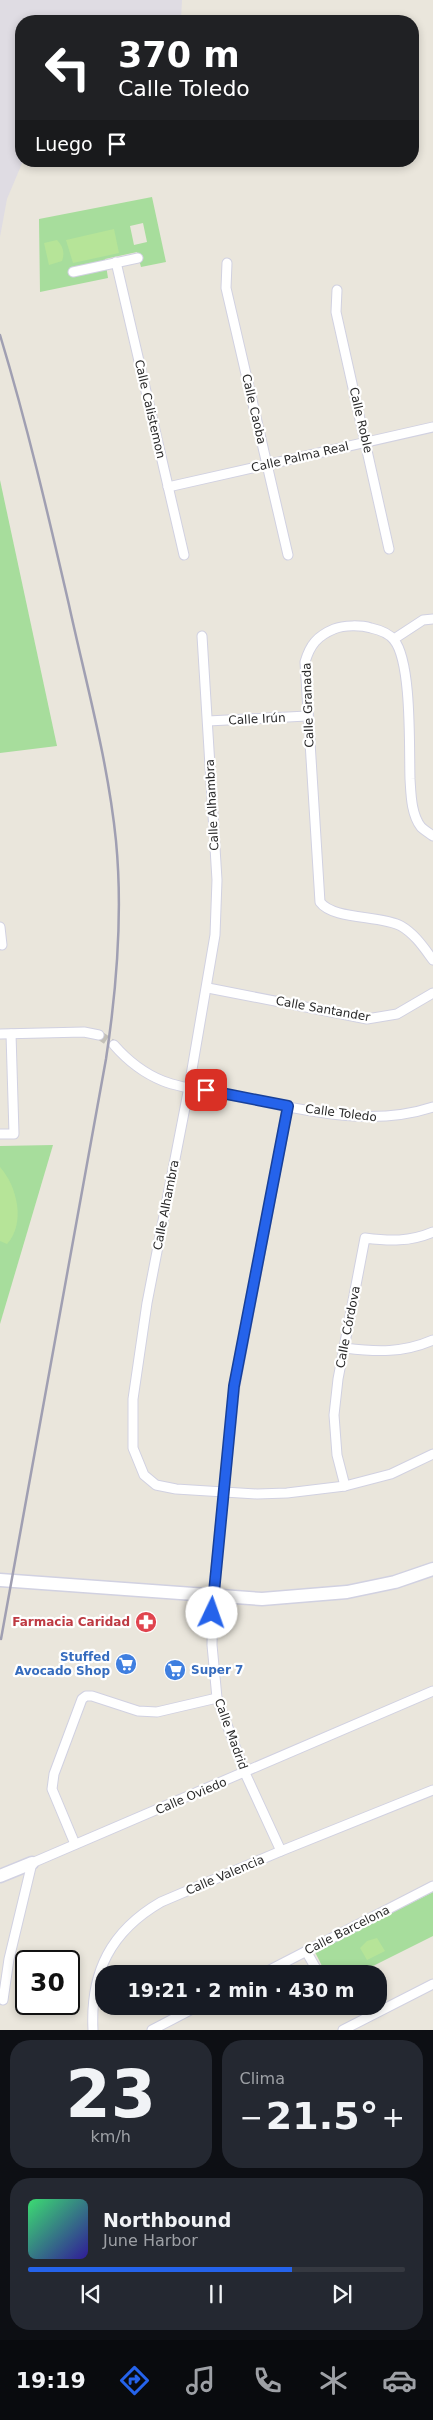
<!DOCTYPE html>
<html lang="es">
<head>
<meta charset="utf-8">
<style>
	body { margin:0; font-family:"DejaVu Sans",sans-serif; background:#242831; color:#f1f3f6; height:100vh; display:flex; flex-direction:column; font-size:19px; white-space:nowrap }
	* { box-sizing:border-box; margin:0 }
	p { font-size:16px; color:#9ea1a6 }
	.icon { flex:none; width:28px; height:28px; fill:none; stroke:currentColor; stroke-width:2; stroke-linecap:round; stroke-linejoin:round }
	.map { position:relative; height:2030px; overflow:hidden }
	.panel { display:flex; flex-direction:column; gap:10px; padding:10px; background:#0d0f14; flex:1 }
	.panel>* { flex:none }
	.guide { position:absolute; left:15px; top:15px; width:404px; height:152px; border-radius:20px; box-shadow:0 2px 8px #0003; background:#202124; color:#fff; overflow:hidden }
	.speed { position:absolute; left:15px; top:1950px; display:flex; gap:10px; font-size:25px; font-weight:700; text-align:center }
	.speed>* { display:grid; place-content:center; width:65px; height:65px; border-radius:50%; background:#171b24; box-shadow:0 2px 8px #0003; line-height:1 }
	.speed .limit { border:2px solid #111; border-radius:8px; background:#fff; color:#111 }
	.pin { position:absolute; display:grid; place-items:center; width:42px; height:42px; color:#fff; margin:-21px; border-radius:10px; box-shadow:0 2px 8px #0006 }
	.me { position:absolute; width:55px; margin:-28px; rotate:3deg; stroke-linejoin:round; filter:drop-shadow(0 0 4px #0008) }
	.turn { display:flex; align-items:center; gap:18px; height:105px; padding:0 20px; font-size:22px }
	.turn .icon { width:65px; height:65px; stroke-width:2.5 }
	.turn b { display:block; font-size:35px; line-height:42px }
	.then { display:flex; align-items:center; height:48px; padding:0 20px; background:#0003; gap:10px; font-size:19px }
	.big { font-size:38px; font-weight:700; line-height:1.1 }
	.panel .tile { flex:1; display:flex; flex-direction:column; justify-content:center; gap:8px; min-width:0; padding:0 18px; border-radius:20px; background:#242831 }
	.panel .dial { align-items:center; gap:0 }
	.dial b { font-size:65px; line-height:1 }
	.song { display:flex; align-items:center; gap:15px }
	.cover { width:60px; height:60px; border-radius:8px; background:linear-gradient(135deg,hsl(140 70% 55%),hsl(250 70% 35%)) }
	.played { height:5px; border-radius:2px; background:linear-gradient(90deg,#2563eb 70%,#363941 70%) }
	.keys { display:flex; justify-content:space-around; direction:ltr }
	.heat { display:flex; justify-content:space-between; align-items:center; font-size:28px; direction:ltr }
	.panel .tiles { flex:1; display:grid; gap:10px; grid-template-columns:1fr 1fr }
	.tile:last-child { grid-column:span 2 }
	.trip { position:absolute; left:95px; top:1965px; width:292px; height:50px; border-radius:20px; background:#171b24; box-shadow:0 2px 8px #0003; font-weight:700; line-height:50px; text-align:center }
	.tab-bar { display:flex; height:80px; justify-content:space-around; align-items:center; background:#090b0e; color:#9ea1a6 }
	.tab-bar .icon { width:35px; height:35px }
	.tab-bar .on { color:#2563eb }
	.tab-bar b { font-size:22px; color:#f1f3f6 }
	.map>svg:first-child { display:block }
</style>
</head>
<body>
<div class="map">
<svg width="433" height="2030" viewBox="0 0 433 2030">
	<rect width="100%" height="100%" fill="#eae6dc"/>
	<!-- industrial -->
	<path fill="#dfdce3" d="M0,0H182L181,21H21L23,161L7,199L0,237V260Z"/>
	<!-- green -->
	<g fill="#a7dd9c" fill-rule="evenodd">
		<path d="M152,197L166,262L141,267L137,252L105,259L108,278L40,292L39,219ZM143,223L147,242L134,245L130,226Z"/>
		<path d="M0,480L57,746L0,753Z"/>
		<path d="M53,1145L0,1324V1146Z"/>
		<path d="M433,1892V1936L357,1974H326L315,1952Z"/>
	</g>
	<!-- pitch -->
	<g fill="#b6e498">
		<path d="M114,229L119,253L73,263L66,240Z"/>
		<path d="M57,240C63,246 65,253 62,261L49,265L44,243Z"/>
		<path d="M0,1167C17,1186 26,1223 7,1244L0,1241Z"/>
		<path d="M377,1938L385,1951L367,1960L360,1948L367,1941Z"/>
	</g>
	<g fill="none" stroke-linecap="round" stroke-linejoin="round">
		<!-- street-tunnel -->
		<path stroke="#c3c0b8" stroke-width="9" stroke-dasharray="9 4.5" stroke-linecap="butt" d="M99,1035L114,1045"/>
		<!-- street casing -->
		<g stroke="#d1d1e1" stroke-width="11">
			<g id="street">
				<path d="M116,262L184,555"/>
				<path d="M227,263L226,288L288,555"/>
				<path d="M73,272L138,258"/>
				<path d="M337,290L336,312L389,549"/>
				<path d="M168,487L433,427"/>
				<path d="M202,636L217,880L215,935L189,1087L147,1303L133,1399V1448L144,1475L156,1485L176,1489L257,1494L287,1493L345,1486L391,1474L433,1454"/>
				<path d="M394,639L423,620L433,619"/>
				<path d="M208,721L307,716"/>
				<path d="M433,836C429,833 424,830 421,827C411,814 411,794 410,779C409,748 412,662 394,640C389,633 380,630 371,628C361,625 344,625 334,629C317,636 310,645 305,662L320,902C333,920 381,915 401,926C415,934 424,948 433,960"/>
				<path d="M0,927L2,945"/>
				<path d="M208,988L367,1019L397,1014L433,993"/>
				<path d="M0,1034L84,1032L99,1035"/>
				<path d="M114,1045C128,1061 143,1073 163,1081C183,1089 209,1091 230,1095C296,1108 367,1129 433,1107"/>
				<path d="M0,1134H14L11,1034"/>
				<path d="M345,1348C377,1352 403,1353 433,1340"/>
				<path d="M345,1486L337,1455L334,1415L338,1379L365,1238C389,1241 410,1242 433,1232"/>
				<path d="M75,1844L52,1789L54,1774L82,1699L86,1696H92L138,1711L157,1712L217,1698"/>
				<path d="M281,1851L245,1773L217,1698L212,1645L213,1597L235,1386L288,1106"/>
				<path d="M306,1951L319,1974"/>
				<path d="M262,1974L433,1886"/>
				<path d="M3,2000L9,1959L32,1863L433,1691"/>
				<path d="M93,2030C90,1972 111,1931 161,1902L281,1851L433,1790"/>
				<path d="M152,2030L198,2006"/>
				<path d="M343,2030L433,1984"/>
			</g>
		</g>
		<!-- secondary casing -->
		<g stroke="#d1d1e1" stroke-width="15">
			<g id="secondary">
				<path d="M0,1580L262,1599L347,1592L395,1582L433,1569"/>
				<path d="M0,1876L32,1863"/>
			</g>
		</g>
		<!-- street -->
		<use href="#street" stroke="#fff" stroke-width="9"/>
		<!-- secondary -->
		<use href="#secondary" stroke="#fff" stroke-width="12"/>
		<!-- rail -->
		<path stroke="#a09fb2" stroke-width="2.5" d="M0,335C27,424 48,514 69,605C86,683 108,761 116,841C123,914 117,987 106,1059L1,1639"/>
	</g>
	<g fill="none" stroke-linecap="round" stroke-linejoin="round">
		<!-- route casing -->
		<g stroke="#184099" stroke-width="12">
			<path id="route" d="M206,1090L288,1106L234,1386L212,1613"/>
		</g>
		<!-- route -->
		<use href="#route" stroke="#2563eb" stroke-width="9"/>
	</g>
	<!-- icons -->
	<defs>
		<g id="pharmacy-disc" transform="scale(1.125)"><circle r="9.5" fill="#e0444e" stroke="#fff"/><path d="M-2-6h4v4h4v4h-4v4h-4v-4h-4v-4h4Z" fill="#fff"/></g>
		<g id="supermarket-disc" transform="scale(1.125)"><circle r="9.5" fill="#3f7fe0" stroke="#fff"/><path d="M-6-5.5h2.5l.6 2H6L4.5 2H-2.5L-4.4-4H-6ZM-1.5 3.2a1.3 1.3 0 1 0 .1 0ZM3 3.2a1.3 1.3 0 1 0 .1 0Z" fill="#fff"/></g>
	</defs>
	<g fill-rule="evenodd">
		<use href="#pharmacy-disc" x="146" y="1622"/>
		<use href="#supermarket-disc" x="126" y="1664"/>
		<use href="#supermarket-disc" x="175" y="1670"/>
	</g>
	<g text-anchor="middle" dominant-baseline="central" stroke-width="4.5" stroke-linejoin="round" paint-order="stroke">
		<!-- street labels -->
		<g font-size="12" fill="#292929" stroke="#fff">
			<text transform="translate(150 409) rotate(77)">Calle Calistemon</text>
			<text transform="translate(254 409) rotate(77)">Calle Caoba</text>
			<text transform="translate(361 420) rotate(77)">Calle Roble</text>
			<text transform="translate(300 457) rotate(-13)">Calle Palma Real</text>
			<text transform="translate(308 705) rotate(-92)">Calle Granada</text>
			<text transform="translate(257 719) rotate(-3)">Calle Irún</text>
			<text transform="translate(212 805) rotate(-93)">Calle Alhambra</text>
			<text transform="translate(323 1009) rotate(10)">Calle Santander</text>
			<text transform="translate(341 1113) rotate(7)">Calle Toledo</text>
			<text transform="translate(166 1205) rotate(-79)">Calle Alhambra</text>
			<text transform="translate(348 1327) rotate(-79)">Calle Córdova</text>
			<text transform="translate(231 1734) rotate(70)">Calle Madrid</text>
			<text transform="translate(191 1796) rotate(-23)">Calle Oviedo</text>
			<text transform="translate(225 1875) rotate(-23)">Calle Valencia</text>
			<text transform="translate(347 1930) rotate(-27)">Calle Barcelona</text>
		</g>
		<!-- health labels -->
		<g font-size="12" font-weight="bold" fill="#be3a42" stroke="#fff" text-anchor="end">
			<text x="130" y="1622">Farmacia Caridad</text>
		</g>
		<!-- shop labels -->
		<g font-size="12" font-weight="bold" fill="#366cbe" stroke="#fff" text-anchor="end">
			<text x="110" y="1657">Stuffed<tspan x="110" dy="14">Avocado Shop</tspan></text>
			<text x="191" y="1670" text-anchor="start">Super 7</text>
		</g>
	</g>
</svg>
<div class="speed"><div class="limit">30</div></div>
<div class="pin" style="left:206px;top:1090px;background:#d93025"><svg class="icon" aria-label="arrive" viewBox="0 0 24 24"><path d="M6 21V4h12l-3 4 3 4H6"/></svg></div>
<svg class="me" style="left:212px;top:1613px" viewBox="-20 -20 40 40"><circle r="19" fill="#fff"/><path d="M0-13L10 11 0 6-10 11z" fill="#2563eb"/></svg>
<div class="trip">19:21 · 2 min · 430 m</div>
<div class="guide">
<div class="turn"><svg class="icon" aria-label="left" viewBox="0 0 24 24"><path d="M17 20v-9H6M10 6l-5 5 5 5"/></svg><div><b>370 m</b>Calle Toledo</div></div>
<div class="then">Luego<svg class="icon" aria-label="arrive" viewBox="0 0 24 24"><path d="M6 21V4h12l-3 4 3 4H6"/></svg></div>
</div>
</div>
<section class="panel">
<div class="tiles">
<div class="tile dial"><b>23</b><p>km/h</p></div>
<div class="tile"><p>Clima</p>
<div class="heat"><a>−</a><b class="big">21.5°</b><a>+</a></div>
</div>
<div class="tile">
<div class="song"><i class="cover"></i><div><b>Northbound</b><p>June Harbor</p></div></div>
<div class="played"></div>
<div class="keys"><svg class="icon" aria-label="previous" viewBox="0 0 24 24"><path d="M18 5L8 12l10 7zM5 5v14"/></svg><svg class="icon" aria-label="pause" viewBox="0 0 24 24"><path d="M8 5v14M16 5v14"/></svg><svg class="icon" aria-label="next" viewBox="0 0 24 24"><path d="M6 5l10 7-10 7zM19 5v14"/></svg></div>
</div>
</div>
</section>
<nav class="tab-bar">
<b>19:19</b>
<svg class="icon on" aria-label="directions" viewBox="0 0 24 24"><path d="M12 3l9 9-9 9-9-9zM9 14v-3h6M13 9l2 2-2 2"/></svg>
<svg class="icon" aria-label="music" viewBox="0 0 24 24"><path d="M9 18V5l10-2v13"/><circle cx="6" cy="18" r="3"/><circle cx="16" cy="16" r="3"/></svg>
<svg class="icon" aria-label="phone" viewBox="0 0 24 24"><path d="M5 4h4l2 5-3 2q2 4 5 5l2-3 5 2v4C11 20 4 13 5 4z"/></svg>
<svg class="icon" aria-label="climate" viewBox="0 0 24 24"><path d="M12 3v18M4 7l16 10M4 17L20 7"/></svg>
<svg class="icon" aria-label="car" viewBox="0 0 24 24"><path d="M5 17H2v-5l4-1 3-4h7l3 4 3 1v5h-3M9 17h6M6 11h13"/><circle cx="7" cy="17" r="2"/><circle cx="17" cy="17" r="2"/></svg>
</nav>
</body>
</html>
